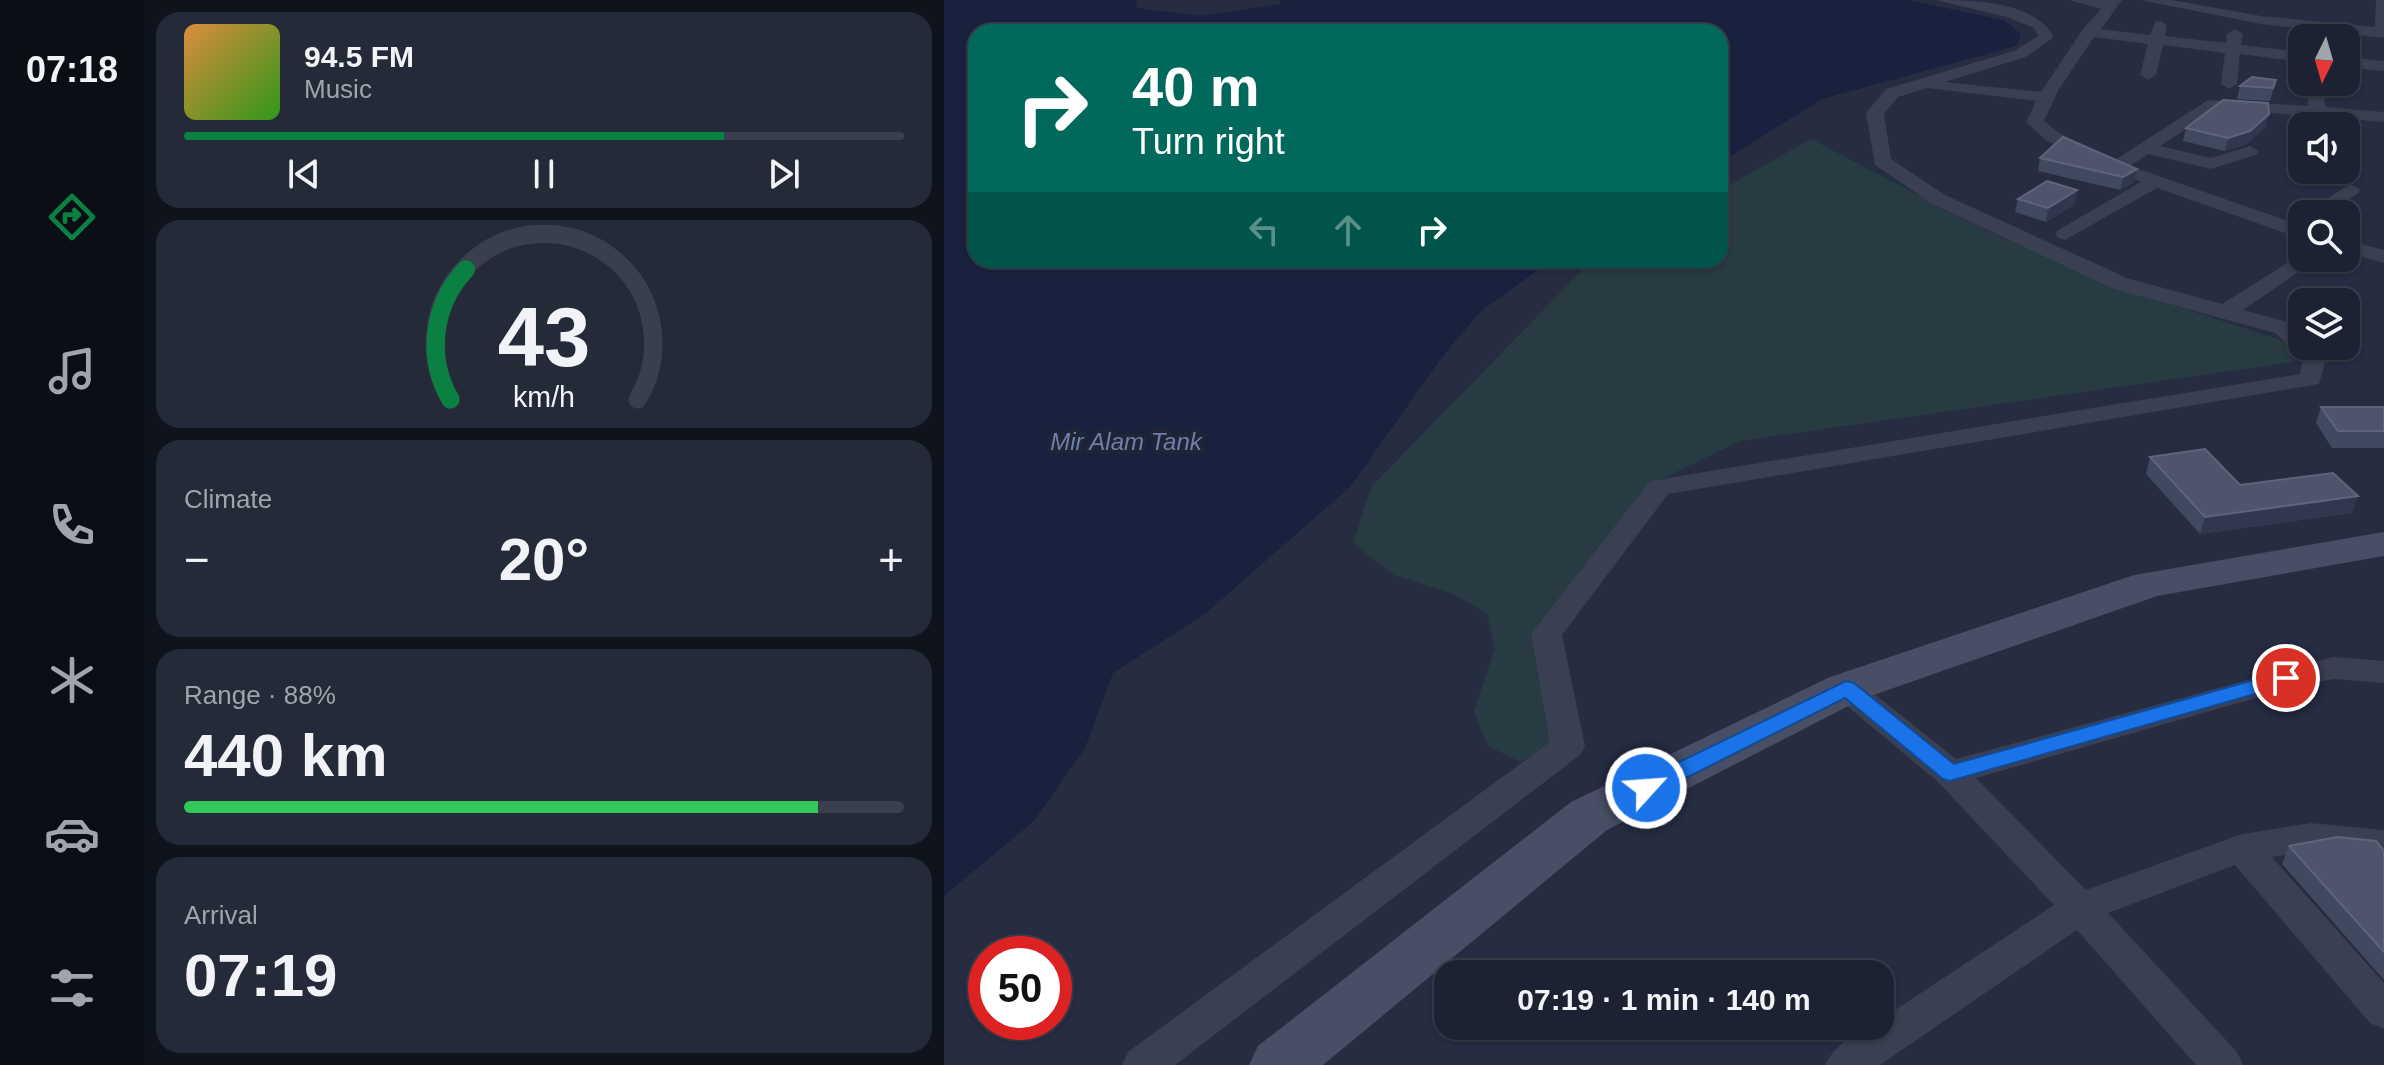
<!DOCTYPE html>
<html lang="en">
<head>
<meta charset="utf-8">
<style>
	body { margin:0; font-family:Helvetica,sans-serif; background:#252a39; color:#f1f3f6; height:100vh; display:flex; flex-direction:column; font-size:30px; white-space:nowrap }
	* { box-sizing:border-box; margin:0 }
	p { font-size:26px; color:#a0a4ab }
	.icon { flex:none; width:44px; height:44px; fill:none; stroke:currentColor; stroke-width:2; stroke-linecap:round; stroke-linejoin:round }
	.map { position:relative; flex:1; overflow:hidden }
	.drawer { display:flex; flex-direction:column; gap:12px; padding:12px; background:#0f131b; width:800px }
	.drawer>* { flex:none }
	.hud { position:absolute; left:24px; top:24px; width:760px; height:244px; border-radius:24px; box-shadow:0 2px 6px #0004,0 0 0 2px #3a3f4d; background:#00695c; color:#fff; overflow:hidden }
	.needle { width:52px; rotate:185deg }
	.tools { position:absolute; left:1344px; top:24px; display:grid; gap:16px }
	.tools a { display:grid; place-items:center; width:72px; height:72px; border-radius:16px; background:#1c2231; box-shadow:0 2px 6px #0004,0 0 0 2px #3a3f4d; font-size:40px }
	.speed { position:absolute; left:24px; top:936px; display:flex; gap:16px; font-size:40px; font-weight:700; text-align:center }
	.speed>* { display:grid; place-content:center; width:104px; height:104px; border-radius:50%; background:#1c2231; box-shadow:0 2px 6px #0004,0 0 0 2px #3a3f4d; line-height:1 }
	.speed .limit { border:12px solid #d22; background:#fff; color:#111 }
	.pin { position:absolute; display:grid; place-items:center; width:68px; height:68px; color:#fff; margin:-34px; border:4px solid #fff; border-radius:50%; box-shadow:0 2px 8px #0007 }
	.me { position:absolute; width:88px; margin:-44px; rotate:64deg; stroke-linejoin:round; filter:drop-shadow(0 0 6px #0008) }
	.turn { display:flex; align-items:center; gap:28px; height:168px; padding:0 32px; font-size:36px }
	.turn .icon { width:104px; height:104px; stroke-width:2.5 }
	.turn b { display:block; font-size:56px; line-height:68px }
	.lanes { display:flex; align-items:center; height:76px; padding:0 32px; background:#0003; justify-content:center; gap:40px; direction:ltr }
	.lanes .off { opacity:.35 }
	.big { font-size:60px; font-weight:700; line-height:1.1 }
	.drawer .card { flex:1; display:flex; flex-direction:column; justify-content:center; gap:12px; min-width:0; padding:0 28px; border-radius:24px; background:#252a39 }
	.drawer .dial { align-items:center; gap:0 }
	.dial svg { height:208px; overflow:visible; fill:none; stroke:#3a3f4d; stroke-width:7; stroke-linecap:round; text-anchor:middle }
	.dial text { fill:#f1f3f6; stroke:none }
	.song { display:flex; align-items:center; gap:24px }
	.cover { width:96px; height:96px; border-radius:12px; background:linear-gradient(135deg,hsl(30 70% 55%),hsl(110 70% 35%)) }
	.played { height:8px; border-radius:4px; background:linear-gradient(90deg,#0b8043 75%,#3a3f4d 75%) }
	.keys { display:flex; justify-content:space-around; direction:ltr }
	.heat { display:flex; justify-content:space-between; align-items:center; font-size:44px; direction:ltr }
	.charge { height:12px; border-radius:6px; background:linear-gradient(90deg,#34c759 88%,#3a3f4d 0) }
	.trip { position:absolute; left:490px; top:960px; width:460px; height:80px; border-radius:24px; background:#1c2231; box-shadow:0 2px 6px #0004,0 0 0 2px #3a3f4d; font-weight:700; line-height:80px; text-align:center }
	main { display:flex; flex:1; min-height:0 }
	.menu { display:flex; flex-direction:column; width:144px; justify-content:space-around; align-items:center; background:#0b0e14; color:#a0a4ab }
	.menu .icon { width:56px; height:56px }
	.menu .active { color:#0b8043 }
	.menu b { font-size:36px; color:#f1f3f6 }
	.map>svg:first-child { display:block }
</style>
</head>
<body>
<main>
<nav class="menu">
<b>07:18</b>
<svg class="icon active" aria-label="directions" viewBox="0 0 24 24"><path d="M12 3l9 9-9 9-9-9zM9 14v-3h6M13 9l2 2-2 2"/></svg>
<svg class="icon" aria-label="music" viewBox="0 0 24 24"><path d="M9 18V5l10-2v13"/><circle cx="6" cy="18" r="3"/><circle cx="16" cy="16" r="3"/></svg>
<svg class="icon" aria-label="phone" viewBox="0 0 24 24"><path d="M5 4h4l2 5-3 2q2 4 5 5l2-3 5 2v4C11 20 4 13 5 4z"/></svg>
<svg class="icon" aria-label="climate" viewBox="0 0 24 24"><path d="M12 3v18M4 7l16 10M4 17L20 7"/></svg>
<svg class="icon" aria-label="car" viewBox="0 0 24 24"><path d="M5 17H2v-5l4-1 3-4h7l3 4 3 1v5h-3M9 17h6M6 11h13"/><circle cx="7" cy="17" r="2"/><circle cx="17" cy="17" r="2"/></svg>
<svg class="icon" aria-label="filters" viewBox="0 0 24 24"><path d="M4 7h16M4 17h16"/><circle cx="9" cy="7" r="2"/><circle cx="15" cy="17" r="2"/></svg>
</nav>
<section class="drawer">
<div class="card">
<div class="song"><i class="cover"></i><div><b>94.5 FM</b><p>Music</p></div></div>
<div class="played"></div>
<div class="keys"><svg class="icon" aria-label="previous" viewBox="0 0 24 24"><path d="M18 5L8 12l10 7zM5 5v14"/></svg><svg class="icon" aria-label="pause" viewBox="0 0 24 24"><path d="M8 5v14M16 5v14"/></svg><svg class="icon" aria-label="next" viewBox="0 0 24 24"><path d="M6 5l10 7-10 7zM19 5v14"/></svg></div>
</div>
<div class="card dial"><svg viewBox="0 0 100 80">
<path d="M14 69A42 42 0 1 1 86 69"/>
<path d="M14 69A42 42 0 0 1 20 19" stroke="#0b8043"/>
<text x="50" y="56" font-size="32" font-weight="700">43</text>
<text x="50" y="72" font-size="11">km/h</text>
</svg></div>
<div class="card"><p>Climate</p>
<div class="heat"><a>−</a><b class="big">20°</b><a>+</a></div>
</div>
<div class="card"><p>Range · 88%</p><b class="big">440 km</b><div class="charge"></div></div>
<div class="card"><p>Arrival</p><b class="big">07:19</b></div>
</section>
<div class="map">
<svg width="1440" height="1065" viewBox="0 0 1440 1065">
	<rect width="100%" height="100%" fill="#262d41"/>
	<!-- green -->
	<path fill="#283a42" d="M867,139L1036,227L1158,282L1343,342L1350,362L796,441L703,486L592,633L617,743L576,762L544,746L530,712L551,648L543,614L509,594L450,575L409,543L427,487L645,263L651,260H776V190Z"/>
	<!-- water -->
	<path fill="#18223f" d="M0,0H192L193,8L256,16L336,4L337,0H963L1060,20L1077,34L1072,46L878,99L776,163V32H32V260H608L537,311L501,353L406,487L261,614L169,673L141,748L90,821L0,896Z"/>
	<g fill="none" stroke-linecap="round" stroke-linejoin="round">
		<!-- minor -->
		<g fill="#3a3f51" fill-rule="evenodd">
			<path d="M992,0C1028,0 1091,1 1110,37L1082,57L1001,82L1097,92L1139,29L1157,9L1125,0H1178L1157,29L1206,35L1211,22L1216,21L1223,25L1221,36L1282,43L1283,34L1291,29L1299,34L1297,45L1358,52V62L1296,54L1293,84L1285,89L1277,84L1281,53L1219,45L1212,75L1204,80L1196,75L1204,44L1150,37L1115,89L1100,121L1115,133L1171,160L1264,100L1364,106V82H1380L1381,107L1440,112V122L1273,109L1216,146L1267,158L1306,146L1315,151L1312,155L1267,169L1204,154L1186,166L1358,226V239L1213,188L1121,240L1114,238L1111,234L1114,230L1197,182L1103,141L1082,122L1092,101L983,88L954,97L940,114L947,159L1001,195L1183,278L1278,304L1358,254V258H1375L1299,310L1347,323L1358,332V346H1375L1383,355L1375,384L724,494L618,635L641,746L636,755L231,1065H178L184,1052L606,742L587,634L706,481L1356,374L1359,357L1331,333L1167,288L987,203L931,165L922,113L942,89L1070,51L1094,36L1090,28L1063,17Z"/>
			<path d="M1196,0H1228L1317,16L1431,27L1432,0H1440V38L1317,24Z"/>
			<path d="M1402,57L1440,61V71L1402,67Z"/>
			<path d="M1406,184L1416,190L1413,194L1382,214H1359Z"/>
			<path d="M1402,240L1440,250V263L1402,252Z"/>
			<path d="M1389,657L1440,661V683L1389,679L1343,689L1032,778L1142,890L1298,834L1367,823L1440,830V858L1367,851L1328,857L1440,983V1029L1426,1023L1291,865L1164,913L1293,1052L1299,1065H1252L1133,930L936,1065H881C889,1047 916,1026 936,1026V1020L1110,905L994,782L891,696L886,688L891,680L902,677L913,680L1012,759Z"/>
		</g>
		<!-- secondary -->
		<path fill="#484e64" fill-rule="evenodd" d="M1440,532V556L1213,596L918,699L663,830L379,1065H305L314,1046L627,802L886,677L1190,575Z"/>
	</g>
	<!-- wall -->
	<g fill="#41495f">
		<path d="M1332,80L1326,101L1293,99L1296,86Z"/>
		<path d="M1322,127L1302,144L1281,151L1239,141L1242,128Z"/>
		<path d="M1096,158L1193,169L1190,182L1176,190L1094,171Z"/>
		<path d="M1133,190L1131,204L1102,222L1071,212L1074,199Z"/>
		<path d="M1377,407H1440V448H1388L1372,423Z"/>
		<path d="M1206,457L1296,485L1408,513L1256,534L1202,474Z"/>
		<path d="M1345,846L1440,851V980L1338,864Z"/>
	</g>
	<!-- shaded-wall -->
	<g fill="#31384e">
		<path d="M1325,114L1322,127L1302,144L1281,151L1284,138Z"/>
		<path d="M1193,169L1190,182L1176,190L1179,177Z"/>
		<path d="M1133,190L1131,204L1102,222L1104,208Z"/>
		<path d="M1414,496L1408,513L1256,534L1261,517Z"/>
	</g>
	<!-- building -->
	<g fill="#4e556b" stroke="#5e657a" stroke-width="2">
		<path d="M1308,77L1332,80L1329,88L1296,86Z"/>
		<path d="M1279,100L1324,103L1325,114L1306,131L1284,138L1242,128Z"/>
		<path d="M1119,137L1193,169L1179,177L1096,158Z"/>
		<path d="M1103,181L1133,190L1104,208L1074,199Z"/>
		<path d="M1377,407H1440V431H1394Z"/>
		<path d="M1261,449L1296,485L1389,473L1414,496L1261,517L1206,457Z"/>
		<path d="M1393,837L1432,841L1440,851V952L1345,846Z"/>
	</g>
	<!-- route -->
	<path fill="#1a73e8" stroke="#114b97" stroke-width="2" d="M1342,671L1349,673L1352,678L1349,683L1006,781L999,779L901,698L710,794H694L691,788L694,782L902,681L910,683L1010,764Z"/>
	<g text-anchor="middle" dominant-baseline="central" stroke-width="8" stroke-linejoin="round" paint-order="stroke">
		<!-- water labels -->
		<g font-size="24" font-style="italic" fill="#707faa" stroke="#1f2436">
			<text x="182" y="441">Mir Alam Tank</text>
		</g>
	</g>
</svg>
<div class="tools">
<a><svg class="needle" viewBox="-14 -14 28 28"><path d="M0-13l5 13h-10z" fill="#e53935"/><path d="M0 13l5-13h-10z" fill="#a0a4ab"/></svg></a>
<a><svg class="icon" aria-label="sound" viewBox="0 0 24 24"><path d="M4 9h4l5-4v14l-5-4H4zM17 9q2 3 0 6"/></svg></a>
<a><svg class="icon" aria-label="search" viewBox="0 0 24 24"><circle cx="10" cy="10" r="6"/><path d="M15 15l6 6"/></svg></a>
<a><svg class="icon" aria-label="layers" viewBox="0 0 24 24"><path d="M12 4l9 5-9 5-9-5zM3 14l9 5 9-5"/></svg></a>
</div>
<div class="speed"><div class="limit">50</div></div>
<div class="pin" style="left:1342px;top:678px;background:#d93025"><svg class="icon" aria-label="arrive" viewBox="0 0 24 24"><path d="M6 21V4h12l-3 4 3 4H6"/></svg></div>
<svg class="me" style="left:702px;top:788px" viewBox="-20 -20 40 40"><circle r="17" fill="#1a73e8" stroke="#fff" stroke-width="3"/><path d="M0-11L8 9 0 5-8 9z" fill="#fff"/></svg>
<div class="trip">07:19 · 1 min · 140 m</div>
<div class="hud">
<div class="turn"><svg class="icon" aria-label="right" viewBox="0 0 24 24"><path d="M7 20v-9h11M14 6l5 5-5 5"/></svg><div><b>40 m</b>Turn right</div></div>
<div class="lanes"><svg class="icon off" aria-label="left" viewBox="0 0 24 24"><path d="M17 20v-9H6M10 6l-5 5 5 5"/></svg><svg class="icon off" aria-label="ahead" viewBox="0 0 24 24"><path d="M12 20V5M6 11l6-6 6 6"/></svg><svg class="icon" aria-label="right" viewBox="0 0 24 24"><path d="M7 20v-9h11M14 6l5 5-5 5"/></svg></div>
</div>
</div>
</main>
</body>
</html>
